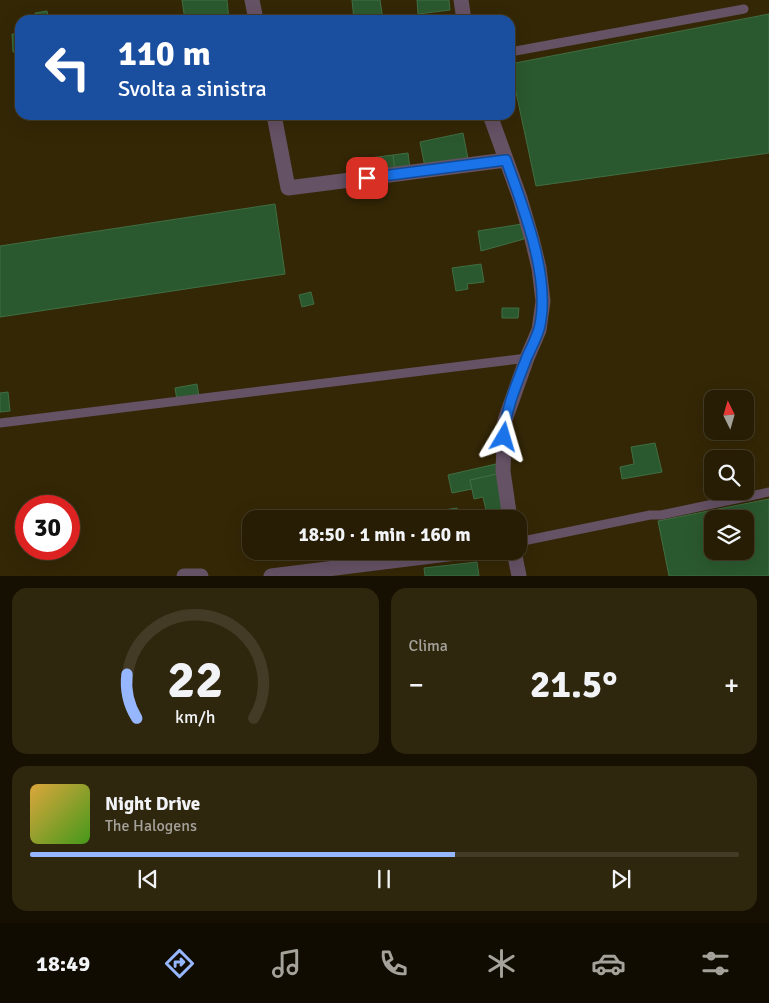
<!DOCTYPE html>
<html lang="it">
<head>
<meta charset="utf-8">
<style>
	body { margin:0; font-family:Signika,sans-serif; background:#2f260e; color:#f1f3f6; height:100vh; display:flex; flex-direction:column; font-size:19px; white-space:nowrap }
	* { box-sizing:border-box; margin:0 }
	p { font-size:16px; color:#a4a29a }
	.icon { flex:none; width:28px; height:28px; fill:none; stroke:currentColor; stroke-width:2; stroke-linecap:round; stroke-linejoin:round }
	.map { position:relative; height:576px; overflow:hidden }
	.sheet { display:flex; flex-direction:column; gap:12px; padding:12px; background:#151002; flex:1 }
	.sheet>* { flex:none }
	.banner { position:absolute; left:15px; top:15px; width:500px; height:105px; border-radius:15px; box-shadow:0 5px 20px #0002,0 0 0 1px #433b26; background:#1a4fa0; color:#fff; overflow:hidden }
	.needle { width:32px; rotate:355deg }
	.fabs { position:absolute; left:704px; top:390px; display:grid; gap:10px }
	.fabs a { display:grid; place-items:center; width:50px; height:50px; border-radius:10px; background:#271d04; box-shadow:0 5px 20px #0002,0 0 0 1px #433b26; font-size:25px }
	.speed { position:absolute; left:15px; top:495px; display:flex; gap:10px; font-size:25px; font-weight:700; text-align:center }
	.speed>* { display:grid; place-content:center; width:65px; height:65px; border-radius:50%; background:#271d04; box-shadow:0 5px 20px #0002,0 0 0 1px #433b26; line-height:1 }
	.speed .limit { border:8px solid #d22; background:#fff; color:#111 }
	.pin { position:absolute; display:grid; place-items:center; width:42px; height:42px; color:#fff; margin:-21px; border-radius:10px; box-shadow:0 2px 8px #0006 }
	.me { position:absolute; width:55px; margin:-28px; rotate:7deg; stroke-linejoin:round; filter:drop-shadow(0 0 4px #0008) }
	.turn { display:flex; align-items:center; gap:18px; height:105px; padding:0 20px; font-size:22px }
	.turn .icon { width:65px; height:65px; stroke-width:2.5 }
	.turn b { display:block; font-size:35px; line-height:42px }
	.big { font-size:38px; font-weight:700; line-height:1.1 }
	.sheet .card { flex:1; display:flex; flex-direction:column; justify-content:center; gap:8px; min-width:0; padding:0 18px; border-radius:15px; background:#2f260e }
	.sheet .dial { align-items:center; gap:0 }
	.dial svg { height:130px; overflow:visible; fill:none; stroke:#433b26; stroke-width:7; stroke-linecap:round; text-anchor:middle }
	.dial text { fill:#f1f3f6; stroke:none }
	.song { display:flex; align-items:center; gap:15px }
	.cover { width:60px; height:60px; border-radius:8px; background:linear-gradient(135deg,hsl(40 70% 55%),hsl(100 70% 35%)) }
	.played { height:5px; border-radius:2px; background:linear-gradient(90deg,#96b6fd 60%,#433b26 60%) }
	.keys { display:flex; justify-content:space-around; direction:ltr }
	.heat { display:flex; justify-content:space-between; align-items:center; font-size:28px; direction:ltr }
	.sheet .tiles { flex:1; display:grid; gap:12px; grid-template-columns:1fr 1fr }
	.card:last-child { grid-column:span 2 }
	.trip { position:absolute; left:242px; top:510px; width:285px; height:50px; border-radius:15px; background:#271d04; box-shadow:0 5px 20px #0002,0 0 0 1px #433b26; font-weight:700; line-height:50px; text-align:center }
	.tab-bar { display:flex; height:80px; justify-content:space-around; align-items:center; background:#100c02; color:#a4a29a }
	.tab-bar .icon { width:35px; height:35px }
	.tab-bar .current { color:#96b6fd }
	.tab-bar b { font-size:22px; color:#f1f3f6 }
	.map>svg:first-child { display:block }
</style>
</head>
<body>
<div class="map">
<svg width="769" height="576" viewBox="0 0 769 576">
	<rect width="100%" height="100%" fill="#342706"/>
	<!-- building -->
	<g fill="#2b592f" stroke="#406e43" fill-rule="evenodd">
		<path d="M182,0H227L229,20H185Z"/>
		<path d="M352,0H380L383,20H354Z"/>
		<path d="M417,0H449L450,10L418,14Z"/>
		<path d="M47,11L48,17H53V20H36L35,13Z"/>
		<path d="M769,14V153L536,186L510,64Z"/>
		<path d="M12,34H20V52H13Z"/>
		<path d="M463,133L468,159L425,167L420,142Z"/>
		<path d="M408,153L410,169L395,171L393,155Z"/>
		<path d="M393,155L395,171L364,175L362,159Z"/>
		<path d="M275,204L285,274L0,317V246Z"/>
		<path d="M522,224L524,239L481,251L478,231Z"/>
		<path d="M481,264L484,282L467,284L468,289L456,291L452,268Z"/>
		<path d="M311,292L314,304L302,307L299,295Z"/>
		<path d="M502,308H519L518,318H502Z"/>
		<path d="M197,384L199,397L177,400L175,388Z"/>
		<path d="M8,392L10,411L0,412V393Z"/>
		<path d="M655,443L662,472L622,479L620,467L634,464L631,447Z"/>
		<path d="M496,464L498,474L470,480L472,489L452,493L448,475Z"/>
		<path d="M497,474L507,519H488L483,497L474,499L470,480Z"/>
		<path d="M769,499V576H669L658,521ZM712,519H745V551H712Z"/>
		<path d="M457,508L459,519H439L437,511Z"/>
		<path d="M477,562L479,576H425L424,568Z"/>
	</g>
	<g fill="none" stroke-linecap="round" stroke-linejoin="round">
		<!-- lane -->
		<g stroke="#655265" stroke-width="9">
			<path d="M510,52L744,9"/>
			<path d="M0,423L527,358"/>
			<path d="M519,544L523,541L650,515H661L769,492"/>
		</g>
		<!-- street -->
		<g stroke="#655265" stroke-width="15">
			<path d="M252,0L256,20"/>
			<path d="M461,0L464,20"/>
			<path d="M274,115L288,188L506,160"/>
			<path d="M490,115L520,198L532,239L539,268L543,301L539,330L527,358L505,420L503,471L510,519"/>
			<path d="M514,551L519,576"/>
			<path d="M184,576H201"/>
			<path d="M271,576L472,551"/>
		</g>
	</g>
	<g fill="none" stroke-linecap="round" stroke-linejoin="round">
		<!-- route casing -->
		<g stroke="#114b97" stroke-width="12">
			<path id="route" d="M367,178L506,160C523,207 552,279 539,329C536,339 531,348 527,357C517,383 505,410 504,437"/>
		</g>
		<!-- route -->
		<use href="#route" stroke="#1a73e8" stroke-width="9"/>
	</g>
</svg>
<div class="fabs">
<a><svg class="needle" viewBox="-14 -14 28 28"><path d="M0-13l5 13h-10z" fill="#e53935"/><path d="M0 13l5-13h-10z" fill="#a4a29a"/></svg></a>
<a><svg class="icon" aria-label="search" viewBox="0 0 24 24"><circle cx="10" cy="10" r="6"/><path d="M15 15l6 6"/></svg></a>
<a><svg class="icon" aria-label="layers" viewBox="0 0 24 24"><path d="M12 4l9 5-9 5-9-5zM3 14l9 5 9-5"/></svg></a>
</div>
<div class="speed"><div class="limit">30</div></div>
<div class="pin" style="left:367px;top:178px;background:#d93025"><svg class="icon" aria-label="arrive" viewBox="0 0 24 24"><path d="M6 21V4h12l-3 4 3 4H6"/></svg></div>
<svg class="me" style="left:504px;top:437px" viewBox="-20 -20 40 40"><path d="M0-17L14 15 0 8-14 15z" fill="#1a73e8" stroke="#fff" stroke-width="4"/></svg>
<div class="trip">18:50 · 1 min · 160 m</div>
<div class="banner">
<div class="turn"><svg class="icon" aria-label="left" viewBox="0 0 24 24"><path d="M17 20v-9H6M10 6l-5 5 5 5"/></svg><div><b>110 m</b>Svolta a sinistra</div></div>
</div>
</div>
<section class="sheet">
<div class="tiles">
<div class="card dial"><svg viewBox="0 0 100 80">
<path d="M14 69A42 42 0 1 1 86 69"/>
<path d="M14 69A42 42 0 0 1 8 42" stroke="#96b6fd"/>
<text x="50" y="56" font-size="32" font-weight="700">22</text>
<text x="50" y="72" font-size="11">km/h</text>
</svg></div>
<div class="card"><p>Clima</p>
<div class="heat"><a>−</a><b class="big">21.5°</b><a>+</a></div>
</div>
<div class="card">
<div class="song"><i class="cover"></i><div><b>Night Drive</b><p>The Halogens</p></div></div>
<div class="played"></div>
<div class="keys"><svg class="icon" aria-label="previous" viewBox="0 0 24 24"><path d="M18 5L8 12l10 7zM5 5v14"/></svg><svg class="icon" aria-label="pause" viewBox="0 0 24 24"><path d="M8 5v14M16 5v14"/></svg><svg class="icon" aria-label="next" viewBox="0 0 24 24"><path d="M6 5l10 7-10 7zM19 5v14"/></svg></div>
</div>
</div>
</section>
<nav class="tab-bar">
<b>18:49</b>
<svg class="icon current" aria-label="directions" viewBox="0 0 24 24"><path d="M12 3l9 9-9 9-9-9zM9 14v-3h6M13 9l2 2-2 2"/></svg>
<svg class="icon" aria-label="music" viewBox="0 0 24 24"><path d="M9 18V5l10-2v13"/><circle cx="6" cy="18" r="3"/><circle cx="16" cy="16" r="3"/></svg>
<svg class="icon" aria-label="phone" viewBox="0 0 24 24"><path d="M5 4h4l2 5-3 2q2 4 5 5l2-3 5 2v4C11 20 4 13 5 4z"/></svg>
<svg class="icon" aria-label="climate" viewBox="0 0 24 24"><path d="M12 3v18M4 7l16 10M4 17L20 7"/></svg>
<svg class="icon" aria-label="car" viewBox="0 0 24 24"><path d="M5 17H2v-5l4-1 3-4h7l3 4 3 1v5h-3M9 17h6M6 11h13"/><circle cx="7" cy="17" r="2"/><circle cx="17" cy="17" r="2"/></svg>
<svg class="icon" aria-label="filters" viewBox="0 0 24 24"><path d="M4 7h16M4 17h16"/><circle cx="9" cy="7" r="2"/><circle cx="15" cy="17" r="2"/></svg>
</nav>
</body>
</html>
